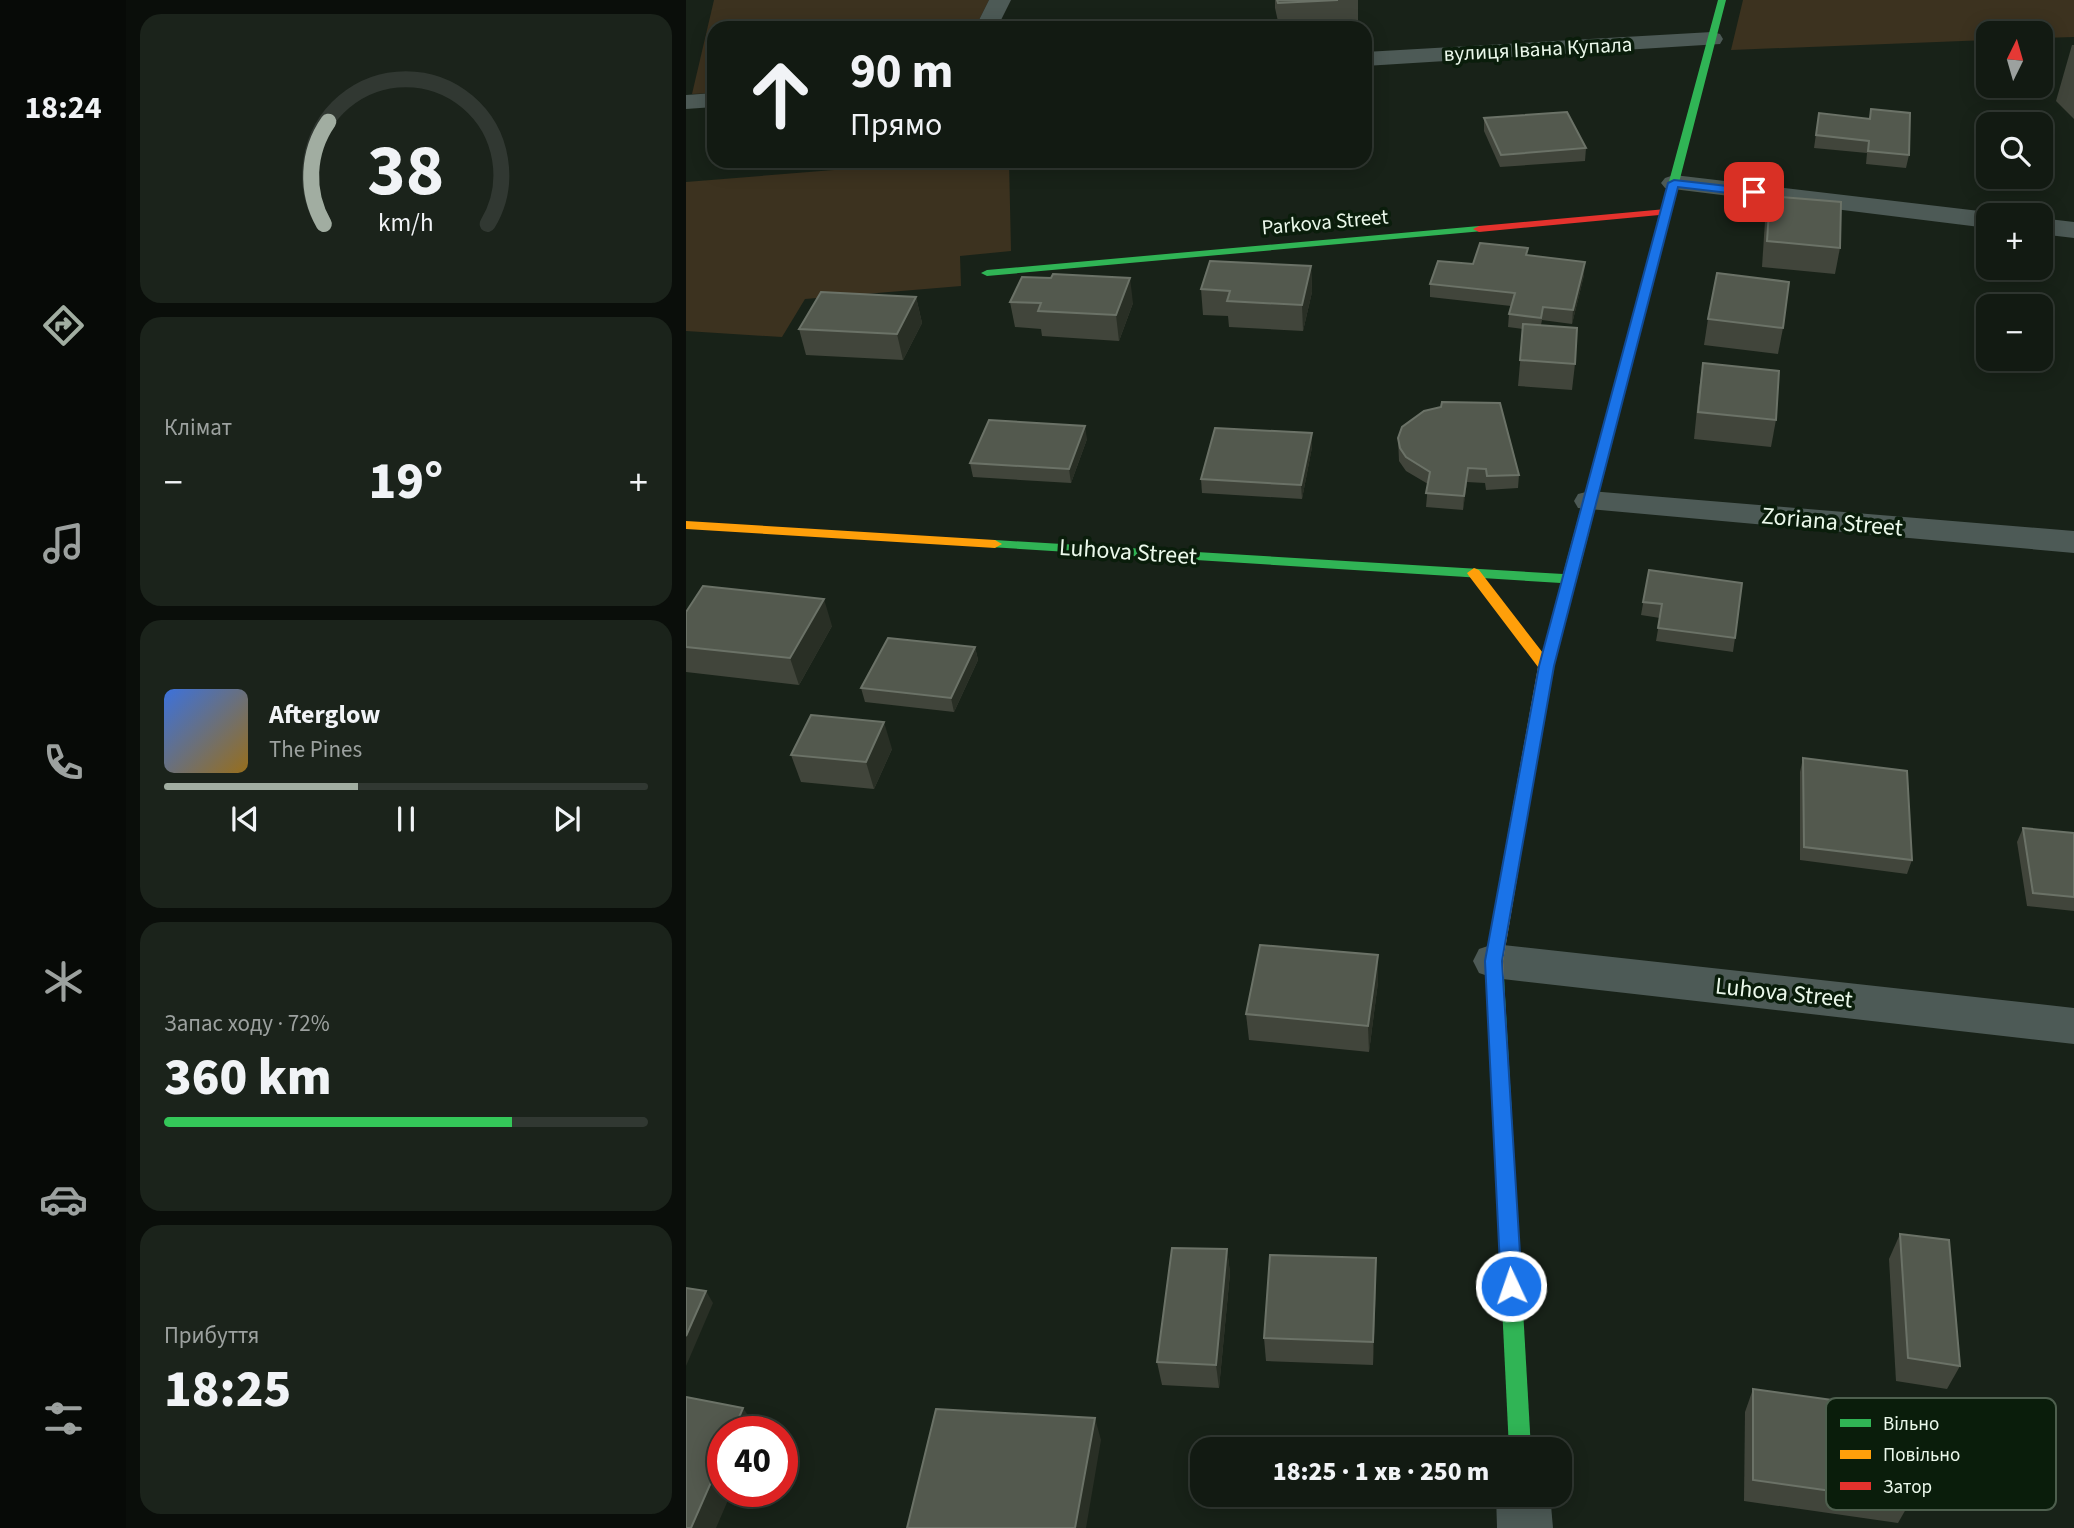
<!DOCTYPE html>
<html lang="uk">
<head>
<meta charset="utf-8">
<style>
	body { margin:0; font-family:"Source Sans 3",sans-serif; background:#1b231b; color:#f1f3f6; height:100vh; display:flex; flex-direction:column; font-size:26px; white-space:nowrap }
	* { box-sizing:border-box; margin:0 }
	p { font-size:23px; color:#9ca19f }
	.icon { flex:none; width:38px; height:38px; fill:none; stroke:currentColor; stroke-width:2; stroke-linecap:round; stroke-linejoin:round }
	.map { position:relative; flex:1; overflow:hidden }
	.sheet { display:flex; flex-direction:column; gap:14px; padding:14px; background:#0a0e0a; width:560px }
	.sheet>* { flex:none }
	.top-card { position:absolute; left:21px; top:21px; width:665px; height:147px; border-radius:21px; box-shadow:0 4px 18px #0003,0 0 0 2px #313832; background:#121a12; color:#f1f3f6; overflow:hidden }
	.needle { width:46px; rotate:5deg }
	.tools { position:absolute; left:1290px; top:21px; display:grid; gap:14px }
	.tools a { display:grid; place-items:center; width:77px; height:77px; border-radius:14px; background:#121a12; box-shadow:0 4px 18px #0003,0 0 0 2px #313832; font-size:35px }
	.speed { position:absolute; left:21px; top:1416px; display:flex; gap:14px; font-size:35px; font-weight:700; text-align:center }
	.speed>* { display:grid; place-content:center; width:91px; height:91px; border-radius:50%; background:#121a12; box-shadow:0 4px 18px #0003,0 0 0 2px #313832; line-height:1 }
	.speed .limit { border:10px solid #d22; background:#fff; color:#111 }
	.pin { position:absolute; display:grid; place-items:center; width:60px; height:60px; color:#fff; margin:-30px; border-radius:14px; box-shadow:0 4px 10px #0006 }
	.me { position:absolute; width:77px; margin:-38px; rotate:357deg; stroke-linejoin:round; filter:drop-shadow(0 0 5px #0008) }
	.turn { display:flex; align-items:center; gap:24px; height:147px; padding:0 28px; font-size:32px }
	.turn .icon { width:91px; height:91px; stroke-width:2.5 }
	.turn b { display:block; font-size:49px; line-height:60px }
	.big { font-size:52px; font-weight:800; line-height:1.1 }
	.sheet .widget { flex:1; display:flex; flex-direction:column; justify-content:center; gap:10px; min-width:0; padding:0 24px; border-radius:21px; background:#1b231b }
	.sheet .dial { align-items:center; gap:0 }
	.dial svg { height:182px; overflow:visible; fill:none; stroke:#313832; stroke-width:7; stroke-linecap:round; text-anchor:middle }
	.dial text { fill:#f1f3f6; stroke:none }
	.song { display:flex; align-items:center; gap:21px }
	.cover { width:84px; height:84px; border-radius:10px; background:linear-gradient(135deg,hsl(220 70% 55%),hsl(40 70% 35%)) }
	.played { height:7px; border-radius:4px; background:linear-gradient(90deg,#a1ada1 40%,#313832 40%) }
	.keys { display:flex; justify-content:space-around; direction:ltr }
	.heat { display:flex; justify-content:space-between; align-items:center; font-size:38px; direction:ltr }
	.charge { height:10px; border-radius:5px; background:linear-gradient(90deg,#34c759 72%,#313832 0) }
	.trip { position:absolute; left:504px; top:1437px; width:382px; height:70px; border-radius:21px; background:#121a12; box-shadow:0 4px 18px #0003,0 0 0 2px #313832; font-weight:800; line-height:70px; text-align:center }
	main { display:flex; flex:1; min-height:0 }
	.tab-bar { display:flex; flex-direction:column; width:126px; justify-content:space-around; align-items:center; background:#070a07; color:#9ca19f }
	.tab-bar .icon { width:49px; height:49px }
	.tab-bar .active { color:#a1ada1 }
	.tab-bar b { font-size:32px; color:#f1f3f6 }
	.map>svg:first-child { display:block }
</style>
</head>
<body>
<main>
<nav class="tab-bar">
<b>18:24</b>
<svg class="icon active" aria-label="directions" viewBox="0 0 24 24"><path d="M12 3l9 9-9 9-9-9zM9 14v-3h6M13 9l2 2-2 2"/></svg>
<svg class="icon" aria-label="music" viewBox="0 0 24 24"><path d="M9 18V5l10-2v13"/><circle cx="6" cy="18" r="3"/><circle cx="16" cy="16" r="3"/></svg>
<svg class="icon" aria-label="phone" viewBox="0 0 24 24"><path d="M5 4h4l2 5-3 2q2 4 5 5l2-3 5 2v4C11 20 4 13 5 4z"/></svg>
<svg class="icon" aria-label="climate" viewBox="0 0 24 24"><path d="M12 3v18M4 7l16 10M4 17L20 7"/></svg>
<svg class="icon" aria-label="car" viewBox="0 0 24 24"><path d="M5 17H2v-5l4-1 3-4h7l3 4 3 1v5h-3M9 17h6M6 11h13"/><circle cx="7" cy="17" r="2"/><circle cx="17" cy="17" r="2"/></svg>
<svg class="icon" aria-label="filters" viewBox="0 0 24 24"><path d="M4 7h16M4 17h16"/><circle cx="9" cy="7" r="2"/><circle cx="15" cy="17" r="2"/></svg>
</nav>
<section class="sheet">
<div class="widget dial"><svg viewBox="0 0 100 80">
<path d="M14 69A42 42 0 1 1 86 69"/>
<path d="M14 69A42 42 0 0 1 16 24" stroke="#a1ada1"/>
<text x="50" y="56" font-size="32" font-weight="700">38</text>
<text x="50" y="72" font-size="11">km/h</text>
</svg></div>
<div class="widget"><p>Клімат</p>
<div class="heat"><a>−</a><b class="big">19°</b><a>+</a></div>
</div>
<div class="widget">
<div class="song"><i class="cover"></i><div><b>Afterglow</b><p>The Pines</p></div></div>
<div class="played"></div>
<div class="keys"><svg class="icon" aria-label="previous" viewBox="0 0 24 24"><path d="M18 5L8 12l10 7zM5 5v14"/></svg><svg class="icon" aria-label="pause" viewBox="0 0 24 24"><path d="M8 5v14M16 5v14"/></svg><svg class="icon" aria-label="next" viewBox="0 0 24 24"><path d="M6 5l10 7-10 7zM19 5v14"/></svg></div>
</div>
<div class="widget"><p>Запас ходу · 72%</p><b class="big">360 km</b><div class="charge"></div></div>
<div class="widget"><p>Прибуття</p><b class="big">18:25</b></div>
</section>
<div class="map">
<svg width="1388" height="1528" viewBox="0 0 1388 1528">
	<rect width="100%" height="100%" fill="#182218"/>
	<!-- green -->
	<g fill="#3c321f">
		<path d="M28,0H303L289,28H28V93L6,94Z"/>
		<path d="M1057,0H1388V37L1355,38L1354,33H1302V40L1045,50Z"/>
		<path d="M260,161H323L325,251L274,256L275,286L119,299L96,337L0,331V182Z"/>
	</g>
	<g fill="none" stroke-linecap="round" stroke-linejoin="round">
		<!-- street -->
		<g fill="#4d5a56" fill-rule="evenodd">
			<path d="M303,0H325L311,28H289Z"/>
			<path d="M1026,32L1034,34L1037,39L1034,44L679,66V52Z"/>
			<path d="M28,93V107L0,109V95Z"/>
			<path d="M988,175L1302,212L1312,215H1302V228L979,188L975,183L979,178Z"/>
			<path d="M1354,218L1388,222V238L1354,234Z"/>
			<path d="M904,491L1388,531V553L892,508L888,501L892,494Z"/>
			<path d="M808,944L1388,1008V1044L808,978L793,973L787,961L793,949Z"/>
			<path d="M810,1494H864L867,1528H811Z"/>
		</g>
		<!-- fast -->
		<g fill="#30b455" fill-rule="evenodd">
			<path d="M1032,0H1040L891,579L865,670L860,671L853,666L875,583L304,547L302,544L309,540L877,574Z"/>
			<path d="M793,226L799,229L797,231L301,276L295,273L301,270Z"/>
			<path d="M809,971L815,973L818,978L845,1449H823L800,978L803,973Z"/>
		</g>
		<!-- slow -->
		<g fill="#ff9f0a" fill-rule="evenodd">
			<path d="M0,521L309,540L316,544L309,548L0,529Z"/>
			<path d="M788,568L793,570L867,666L817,961L818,978L815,983L809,985L803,983L799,961L852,667L783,576L781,573Z"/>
		</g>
		<!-- jam -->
		<path fill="#e5322d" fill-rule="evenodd" d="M980,209L985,212L984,214L793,232L787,229L793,226Z"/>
	</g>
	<!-- wall -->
	<g fill="#41453b">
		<path d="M589,0H672V22L593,26L589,8Z"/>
		<path d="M1386,45H1388V119L1370,101Z"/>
		<path d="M1185,109L1223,155L1220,168L1180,164L1181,153L1128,148L1133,113L1183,119Z"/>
		<path d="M798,118L900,148L899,161L814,167L798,131Z"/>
		<path d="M177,161H237L178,166Z"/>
		<path d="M546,161H632V163L547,169Z"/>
		<path d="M1084,196L1154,248L1149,274L1076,267L1079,221Z"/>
		<path d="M842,255L898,275L886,324L856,320L855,325L889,364L886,390L832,386L837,329L822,327L823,314L825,306L744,297V284L787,264Z"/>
		<path d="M625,266L626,292L617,331L543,327L542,316L517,315L515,289Z"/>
		<path d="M230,297L236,323L217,360L120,355L113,329Z"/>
		<path d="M324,302L447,303L433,341L356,336L355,329L329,327Z"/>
		<path d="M1022,319L1097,328L1092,354L1018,345Z"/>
		<path d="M1017,363L1090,420L1085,447L1008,439L1013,389Z"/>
		<path d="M755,407L833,475L832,488L800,490L799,483L781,482L777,510L740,507L742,484L720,471L713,461L712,438Z"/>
		<path d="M401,439L385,483L287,477L284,463Z"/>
		<path d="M626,447L616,499L516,493L515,479Z"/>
		<path d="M963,570L1049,638L1047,652L970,641L974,618L955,615Z"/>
		<path d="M0,612L146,626L113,685L0,672Z"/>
		<path d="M289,647L292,660L268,712L179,702L175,688Z"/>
		<path d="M206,749L188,789L115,782L105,755Z"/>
		<path d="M1117,758L1226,860L1221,874L1114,860V772Z"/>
		<path d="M1337,828L1388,833V911L1341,906L1331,842Z"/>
		<path d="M692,982L683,1052L563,1040L560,1014Z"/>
		<path d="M1214,1234L1274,1366L1261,1389L1210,1381L1203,1259Z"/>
		<path d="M541,1249L544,1273L533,1388L476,1385L471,1362Z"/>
		<path d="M690,1282L687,1365L580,1361L578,1338Z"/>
		<path d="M1067,1389L1224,1502L1212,1523L1058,1501L1059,1412Z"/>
	</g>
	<!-- shaded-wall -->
	<g fill="#292f25">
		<path d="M899,262L898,275L886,324L887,310Z"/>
		<path d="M625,266L626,292L617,331L616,305Z"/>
		<path d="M444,278L447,303L433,341L430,315Z"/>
		<path d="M230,297L236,323L217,360L211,334Z"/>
		<path d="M399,426L401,439L385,483L383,469Z"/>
		<path d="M626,433V447L616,499L615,485Z"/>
		<path d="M782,468L781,482L777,510L778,496Z"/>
		<path d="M138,599L146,626L113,685L104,658Z"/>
		<path d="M289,647L292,660L268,712L265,698Z"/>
		<path d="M198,722L206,749L188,789L180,762Z"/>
		<path d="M692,955V982L683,1052L682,1026Z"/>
		<path d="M541,1249L544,1273L533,1388L530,1365Z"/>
		<path d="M690,1258V1282L687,1365V1342Z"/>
		<path d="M20,1291L27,1303L0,1366V1336Z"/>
		<path d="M57,1408L72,1430L71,1432H47Z"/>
		<path d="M409,1418L415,1440L400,1528H389Z"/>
		<path d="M37,1455V1491H46L30,1528H5Z"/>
	</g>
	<!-- building -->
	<g fill="#53594e" stroke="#6b7267" stroke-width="2">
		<path d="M591,0H652L592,3Z"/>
		<path d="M1185,109L1224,113L1223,155L1182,151L1183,141L1130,135L1133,113L1184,119Z"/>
		<path d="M881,112L900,148L815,155L798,118Z"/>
		<path d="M1084,196L1155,202L1154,248L1081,241Z"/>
		<path d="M794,243L842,248L840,255L899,262L887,310L857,307L855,318L823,314L829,293L744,284L752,261L787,264Z"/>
		<path d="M524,261L625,266L616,305L541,301L544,291L515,289Z"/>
		<path d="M1031,273L1103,282L1097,328L1022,319Z"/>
		<path d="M367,274L444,278L430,315L352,311L355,303L324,302L336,277L365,278Z"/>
		<path d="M135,292L230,297L211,334L113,329Z"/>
		<path d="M837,324L891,328L889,364L834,360Z"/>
		<path d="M1017,363L1093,371L1090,420L1012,412Z"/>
		<path d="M756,402L814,403L833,475L801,476L800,469L782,468L778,496L740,493L744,472L720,457L714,448L712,438L716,427L738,411L755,407Z"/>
		<path d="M303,420L399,426L383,469L284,463Z"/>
		<path d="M529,428L626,433L615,485L515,479Z"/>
		<path d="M963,570L1056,583L1049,638L972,628L976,604L957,602Z"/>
		<path d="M17,586L138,599L104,658L0,647V612Z"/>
		<path d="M202,638L289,647L265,698L175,688Z"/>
		<path d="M125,715L198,722L180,762L105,755Z"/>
		<path d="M1117,758L1221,771L1226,860L1118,847Z"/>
		<path d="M1337,828L1388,833V897L1347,893Z"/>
		<path d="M574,945L692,955L682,1026L560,1014Z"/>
		<path d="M1214,1234L1263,1240L1274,1366L1222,1358Z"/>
		<path d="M486,1248L541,1249L530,1365L471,1362Z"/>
		<path d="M584,1255L690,1258L687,1342L578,1338Z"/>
		<path d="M0,1288L20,1291L0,1336Z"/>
		<path d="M1067,1389L1218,1410L1224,1502L1067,1480Z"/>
		<path d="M0,1397L57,1408L47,1432H37V1455L5,1528H0Z"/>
		<path d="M250,1409L409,1418L389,1528H221Z"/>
	</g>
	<!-- route -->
	<path fill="#1a73e8" stroke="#114b97" stroke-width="2" d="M988,180L1068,189L1073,192L1068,196L992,187L868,666L816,961L836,1286L833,1293L825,1296L818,1293L815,1286L799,961L853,666L982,183Z"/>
	<g text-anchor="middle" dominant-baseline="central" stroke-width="7" stroke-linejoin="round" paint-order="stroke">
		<!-- far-street labels -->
		<g font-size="21" fill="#ebf8eb" stroke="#0a1d0b">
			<text transform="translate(852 49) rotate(-3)">вулиця Івана Купала</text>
			<text transform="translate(639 222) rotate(-5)">Parkova Street</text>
		</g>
		<!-- street labels -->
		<g font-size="24" fill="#ebf8eb" stroke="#0a1d0b">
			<text transform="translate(1146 522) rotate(5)">Zoriana Street</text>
			<text transform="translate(442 552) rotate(4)">Luhova Street</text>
			<text transform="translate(1098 993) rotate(6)">Luhova Street</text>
		</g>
	</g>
	<!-- legend -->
	<rect x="1140" y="1398" width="230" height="112" rx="10" fill="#0a1d0b" stroke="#4e5f4e" stroke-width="2"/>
	<rect x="1154" y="1419" width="31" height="8" fill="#30b455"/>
	<rect x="1154" y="1450" width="31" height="9" fill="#ff9f0a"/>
	<rect x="1154" y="1482" width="31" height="8" fill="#e5322d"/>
	<g font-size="19" fill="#ebf8eb">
		<text x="1197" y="1430">Вільно</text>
		<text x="1197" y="1461">Повільно</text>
		<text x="1197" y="1493">Затор</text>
	</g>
</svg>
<div class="tools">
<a><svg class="needle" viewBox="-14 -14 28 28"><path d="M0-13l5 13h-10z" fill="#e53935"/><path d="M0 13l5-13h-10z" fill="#9ca19f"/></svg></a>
<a><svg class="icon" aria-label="search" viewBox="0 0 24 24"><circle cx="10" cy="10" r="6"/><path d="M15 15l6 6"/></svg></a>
<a>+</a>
<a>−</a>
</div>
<div class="speed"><div class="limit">40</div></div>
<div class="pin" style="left:1068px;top:192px;background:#d93025"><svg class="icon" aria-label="arrive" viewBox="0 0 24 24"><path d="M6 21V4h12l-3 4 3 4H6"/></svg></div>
<svg class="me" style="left:825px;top:1286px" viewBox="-20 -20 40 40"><circle r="17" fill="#1a73e8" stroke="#fff" stroke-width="3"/><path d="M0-11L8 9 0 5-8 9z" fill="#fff"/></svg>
<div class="trip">18:25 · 1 хв · 250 m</div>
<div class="top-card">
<div class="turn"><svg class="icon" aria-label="ahead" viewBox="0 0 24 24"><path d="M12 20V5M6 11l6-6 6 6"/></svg><div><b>90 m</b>Прямо</div></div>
</div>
</div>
</main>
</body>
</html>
